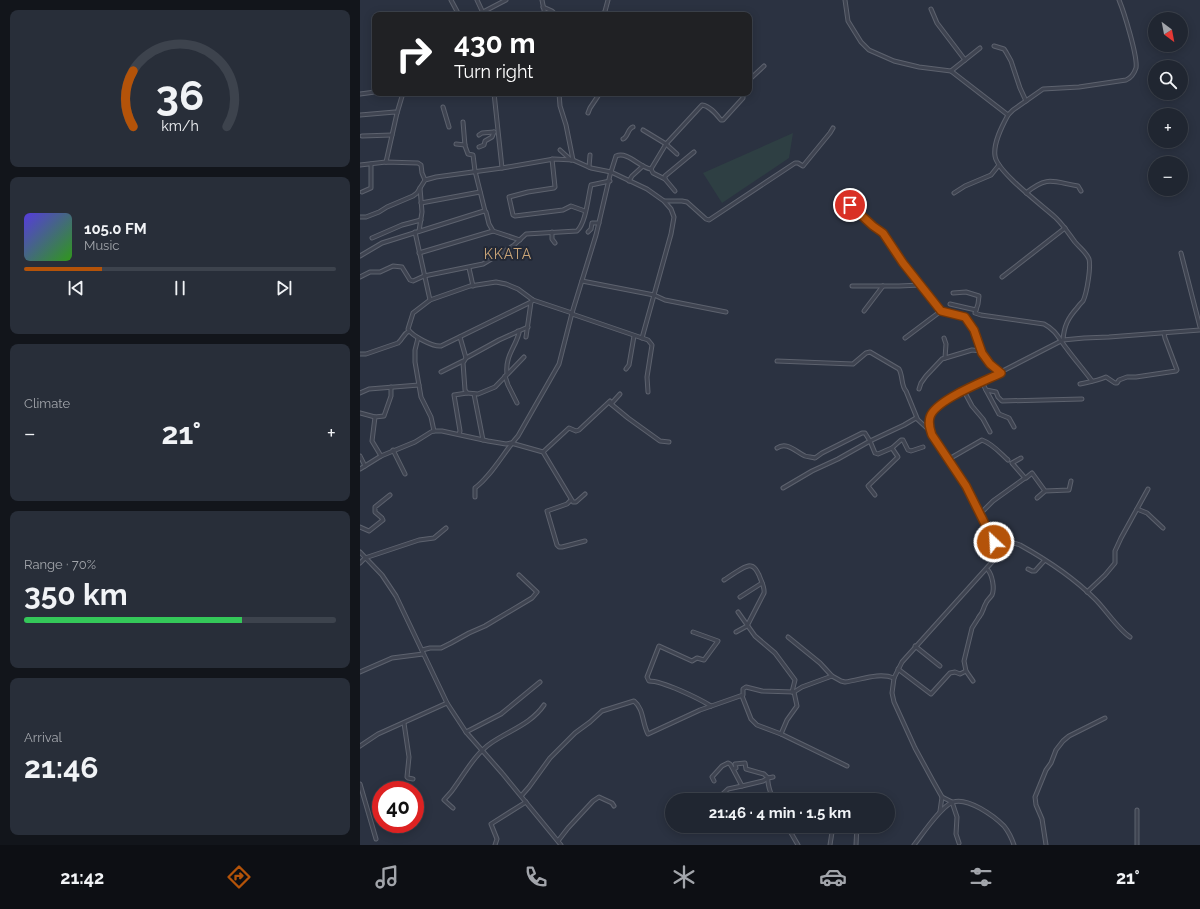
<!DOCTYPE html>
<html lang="en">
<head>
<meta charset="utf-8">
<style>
	body { margin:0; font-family:Raleway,sans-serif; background:#282e39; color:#f1f3f6; height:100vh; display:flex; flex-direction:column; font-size:15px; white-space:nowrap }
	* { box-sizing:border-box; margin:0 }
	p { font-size:13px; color:#a2a5ab }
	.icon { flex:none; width:22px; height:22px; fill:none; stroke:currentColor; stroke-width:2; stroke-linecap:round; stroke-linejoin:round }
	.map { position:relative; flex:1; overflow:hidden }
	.drawer { display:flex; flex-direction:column; gap:10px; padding:10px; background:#12151b; width:360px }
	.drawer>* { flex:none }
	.banner { position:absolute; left:12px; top:12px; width:380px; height:84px; border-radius:8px; box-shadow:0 2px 10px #0003,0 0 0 1px #3d434d; background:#202124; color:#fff; overflow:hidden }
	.needle { width:26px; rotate:148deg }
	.controls { position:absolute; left:788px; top:12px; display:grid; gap:8px }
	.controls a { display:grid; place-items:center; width:40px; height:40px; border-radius:50%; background:#202631; box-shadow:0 2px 10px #0003,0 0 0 1px #3d434d; font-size:20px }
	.speed { position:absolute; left:12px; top:781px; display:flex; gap:8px; font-size:20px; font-weight:700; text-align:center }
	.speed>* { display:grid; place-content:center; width:52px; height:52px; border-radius:50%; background:#202631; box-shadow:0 2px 10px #0003,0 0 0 1px #3d434d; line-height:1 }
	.speed .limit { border:6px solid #d22; background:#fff; color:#111 }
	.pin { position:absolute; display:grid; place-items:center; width:34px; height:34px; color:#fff; margin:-17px; border:2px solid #fff; border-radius:50%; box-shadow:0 1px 4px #0007 }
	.me { position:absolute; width:44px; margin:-22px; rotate:335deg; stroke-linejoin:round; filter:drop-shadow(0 0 3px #0008) }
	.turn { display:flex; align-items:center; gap:14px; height:84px; padding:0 16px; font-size:18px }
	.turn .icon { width:52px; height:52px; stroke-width:2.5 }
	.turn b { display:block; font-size:28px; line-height:34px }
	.big { font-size:30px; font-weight:700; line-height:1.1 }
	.drawer .widget { flex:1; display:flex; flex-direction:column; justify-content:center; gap:6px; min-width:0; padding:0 14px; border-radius:8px; background:#282e39 }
	.drawer .dial { align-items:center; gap:0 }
	.dial svg { height:104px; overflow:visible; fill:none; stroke:#3d434d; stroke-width:7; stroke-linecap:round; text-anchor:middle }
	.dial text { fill:#f1f3f6; stroke:none }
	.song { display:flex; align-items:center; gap:12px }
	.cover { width:48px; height:48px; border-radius:6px; background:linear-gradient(135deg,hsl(250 70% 55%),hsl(110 70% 35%)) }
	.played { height:4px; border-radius:2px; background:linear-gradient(90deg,#b45309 25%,#3d434d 25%) }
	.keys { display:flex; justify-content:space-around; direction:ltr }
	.heat { display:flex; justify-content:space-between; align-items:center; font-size:22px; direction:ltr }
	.charge { height:6px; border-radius:3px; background:linear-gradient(90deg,#34c759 70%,#3d434d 0) }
	.trip { position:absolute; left:305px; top:793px; width:230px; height:40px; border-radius:20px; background:#202631; box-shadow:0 2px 10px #0003,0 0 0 1px #3d434d; font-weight:700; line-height:40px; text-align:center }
	.tabs { display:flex; height:64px; justify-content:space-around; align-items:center; background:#0d0f14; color:#a2a5ab }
	.tabs .icon { width:28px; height:28px }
	.tabs .on { color:#b45309 }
	.tabs b { font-size:18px; color:#f1f3f6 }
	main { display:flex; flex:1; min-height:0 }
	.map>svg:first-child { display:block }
</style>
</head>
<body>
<main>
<section class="drawer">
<div class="widget dial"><svg viewBox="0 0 100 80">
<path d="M14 69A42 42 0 1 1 86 69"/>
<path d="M14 69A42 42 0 0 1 14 26" stroke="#b45309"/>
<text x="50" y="56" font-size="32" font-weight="700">36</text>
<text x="50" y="72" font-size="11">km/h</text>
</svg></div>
<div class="widget">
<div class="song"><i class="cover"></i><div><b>105.0 FM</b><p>Music</p></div></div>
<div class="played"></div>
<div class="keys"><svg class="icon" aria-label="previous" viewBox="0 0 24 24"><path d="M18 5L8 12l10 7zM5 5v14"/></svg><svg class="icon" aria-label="pause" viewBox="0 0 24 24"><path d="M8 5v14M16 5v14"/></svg><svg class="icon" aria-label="next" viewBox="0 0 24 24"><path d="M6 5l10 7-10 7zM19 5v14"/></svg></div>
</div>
<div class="widget"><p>Climate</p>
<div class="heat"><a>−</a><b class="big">21°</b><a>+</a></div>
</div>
<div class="widget"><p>Range · 70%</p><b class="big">350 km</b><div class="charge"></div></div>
<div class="widget"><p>Arrival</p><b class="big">21:46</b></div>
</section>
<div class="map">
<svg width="840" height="845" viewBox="0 0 840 845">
	<rect width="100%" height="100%" fill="#2b3241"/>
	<!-- green -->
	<path fill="#2e3f43" d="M433,133L429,158L362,203L343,173Z"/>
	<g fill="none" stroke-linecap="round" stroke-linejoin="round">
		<!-- minor casing -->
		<g stroke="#5d626e" stroke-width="5">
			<g id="minor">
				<path d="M91,0L99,15"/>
				<path d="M117,0L124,15"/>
				<path d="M182,0L185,15"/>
				<path d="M485,0L488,21L501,42L509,50L534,61L559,67L591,71L648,115L653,110L683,89L719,87L766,80C771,78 774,74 776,68C778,57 764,12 759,0"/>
				<path d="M183,7L192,11L194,13L200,15"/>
				<path d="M571,9L577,23L605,60"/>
				<path d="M123,12L146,0"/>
				<path d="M236,15L244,13"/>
				<path d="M244,15L248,0"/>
				<path d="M634,46L644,49L646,52L651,61L660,88L666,101"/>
				<path d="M591,71L620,48"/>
				<path d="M389,80L404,66"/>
				<path d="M134,93L142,168"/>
				<path d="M199,93L200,106L206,125L213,160"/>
				<path d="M0,94L15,92"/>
				<path d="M83,107L89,127"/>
				<path d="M37,113L43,93"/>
				<path d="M228,113L230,108L240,93"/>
				<path d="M0,115L35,112L37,113L26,162"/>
				<path d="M648,115C642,126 633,143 635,156C637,172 683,206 696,218C704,226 709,234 715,242C720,248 726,252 729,259C731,267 727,293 723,301C721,303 719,305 717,308C708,318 704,326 703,340"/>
				<path d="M103,122L105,146L108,154L113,155L115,171L125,211"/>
				<path d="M283,130L306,144L317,154"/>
				<path d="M119,135L122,133L134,132"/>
				<path d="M2,136L32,135"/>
				<path d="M263,139C268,137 268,128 273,127"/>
				<path d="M96,144L105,145"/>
				<path d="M119,147L124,145L125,141L132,137L134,132"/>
				<path d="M200,150L211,160"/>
				<path d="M192,159L195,187L194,188L168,192L149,197L153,215L155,216L203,210L211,206L225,211"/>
				<path d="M0,165L26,162L58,163L61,165L62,173L65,180"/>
				<path d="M229,167L230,155"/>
				<path d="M291,169L306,144L342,105C350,106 356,114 361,120H363L383,98V93"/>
				<path d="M305,179L315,191"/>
				<path d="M269,181L272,176L283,166"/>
				<path d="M2,192L11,188V164"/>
				<path d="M594,193L605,186L631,175L639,165"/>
				<path d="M666,193C688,175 693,182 718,186L721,191"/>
				<path d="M484,200L498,211L513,226L523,233L543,263L581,311"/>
				<path d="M305,201H322L327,202L346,219L349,220L435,163H438L443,166L470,133L473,128"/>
				<path d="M61,203L120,192"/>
				<path d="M0,217H6L19,212L27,207L53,196L57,193L65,180L76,177L142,168L194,159L213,160L231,168L251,172L287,189L304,201L311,209L314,217L311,234L294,295L305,300L366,312"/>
				<path d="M59,231L62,212L60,188"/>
				<path d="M55,232L70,300L53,313L48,329C52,336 73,347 81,346L171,302L173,300"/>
				<path d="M192,232V239L195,243"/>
				<path d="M228,232L231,229L232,223H239"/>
				<path d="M12,238L42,225L61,220"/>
				<path d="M59,253L133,231"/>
				<path d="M821,253L840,327"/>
				<path d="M0,256L22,243L124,211L126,212L129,224L133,231L160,240"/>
				<path d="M109,268L113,286"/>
				<path d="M0,277L10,272H20L33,266L42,267L50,280L53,281L64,276L123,264L153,246L166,234L217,231C226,223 228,197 231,185L250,181"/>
				<path d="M642,277L705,228"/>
				<path d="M222,281L294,295L282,338"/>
				<path d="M492,286H539L560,285"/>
				<path d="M593,293L606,292L619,296L618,304L616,310"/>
				<path d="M70,300L110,286L136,282L146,284L158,289L173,300L212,313"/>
				<path d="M590,304L616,310L615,313L621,315L684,324C696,330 699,339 707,349C715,360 724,370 732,381"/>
				<path d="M504,311L523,286"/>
				<path d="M212,314L288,340L292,345L287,377L288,392"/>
				<path d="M100,337L106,358L103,363L105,390L107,393L118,394L135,387L164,357"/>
				<path d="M166,337L171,302"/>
				<path d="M58,338L55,350V362L61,397L71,417L74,431"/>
				<path d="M545,338L581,311L605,317L614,331L623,353"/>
				<path d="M584,338L586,344L585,358"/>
				<path d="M0,354H6L38,343C43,339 43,334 49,331"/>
				<path d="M106,358L139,340L168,327"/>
				<path d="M417,361L493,364L506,353L510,352L539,369C543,376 541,386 546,391L557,418"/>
				<path d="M266,369L269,365L274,336"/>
				<path d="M81,372L103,361"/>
				<path d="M147,374C145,356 155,348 159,333L158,331"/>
				<path d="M145,376L148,385L157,403"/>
				<path d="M622,382L626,390L636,392L638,397L642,401L722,399"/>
				<path d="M720,384C729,382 737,381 746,377L755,383H757L759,380L767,377H776L816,371L817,370L805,338L804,333"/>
				<path d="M559,389L561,383L566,376L582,359L612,350L621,351L632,367L641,373"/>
				<path d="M626,390L639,414L649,418L654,427"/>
				<path d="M604,391L612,406L623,419L630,432"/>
				<path d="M0,393L9,389L59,385"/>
				<path d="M114,394L123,440"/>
				<path d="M251,404L260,394"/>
				<path d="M0,413L15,417L12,441L21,456"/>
				<path d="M15,417L24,416L31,396V387"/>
				<path d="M99,434L100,431L94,395L107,393"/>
				<path d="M417,448C427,441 436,452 445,456C448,457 451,457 455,458L462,453L502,433H505L510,441L478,459L452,471L423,488"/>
				<path d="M532,448L541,440H543L548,450L551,451L563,447"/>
				<path d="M33,450L45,474"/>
				<path d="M183,452L209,428L216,431L219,430L250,401L251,404L268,418L300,441L309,442"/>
				<path d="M0,456L5,466"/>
				<path d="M589,459L622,440C633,444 640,453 648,460"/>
				<path d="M0,469L21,456L55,442L71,432L74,431H82L128,441L146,444L151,443L183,452L213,502H216L225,494"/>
				<path d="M666,478L672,473L685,491L677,498L685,491L709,490L711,481"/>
				<path d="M515,495L508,486L538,457L532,448L518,454L515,453L510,441L544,425L556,418L570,431"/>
				<path d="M115,497V488C133,474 143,453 158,436L199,364L212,313L236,235L250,175L256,156C268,151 280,168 291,169L293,173L305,179V176L334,152"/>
				<path d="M211,500L207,504L187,511L197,545L199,547H202L225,541"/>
				<path d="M777,509L787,513L803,528"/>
				<path d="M622,512L633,501L665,478L652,463L661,458"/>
				<path d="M0,527L9,531L23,520L22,518L15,512V507L30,495"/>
				<path d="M634,542H651L660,545C687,560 714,578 735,599C746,610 758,629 770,637"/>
				<path d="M0,552L22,575L36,596L87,703L106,732L142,773L201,845"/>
				<path d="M0,563L5,558L59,540L74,538L86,528"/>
				<path d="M668,569L672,571H675L684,561"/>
				<path d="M364,580C369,577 386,564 391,566C396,567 397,572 399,575C401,581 405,587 404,593L387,626L376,632"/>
				<path d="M727,592L745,575L755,563V551L761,538L788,489"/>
				<path d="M380,597L402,583"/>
				<path d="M378,612L395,636L415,653L435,680L432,692"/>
				<path d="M621,614L619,617C623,613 623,608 626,603C627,600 630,598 632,595C635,588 632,575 628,570"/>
				<path d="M333,632L358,641L344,660L337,658L332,661L299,646L287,677L289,681C303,681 338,698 351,706"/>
				<path d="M428,637L460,663L472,676"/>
				<path d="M555,646L580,666"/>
				<path d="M62,650L70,648H81L91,643L109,633L125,626L172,598L177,592L159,575"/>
				<path d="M538,669L571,694L590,673L595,672L600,674L606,671"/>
				<path d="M0,672L32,658L63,654"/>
				<path d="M613,681L606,671L604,661L612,628L619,617"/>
				<path d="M382,696L391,719L397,725L421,734L487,766"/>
				<path d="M44,723L49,757L47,777L48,778L53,779"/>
				<path d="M106,732L141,714L180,682"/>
				<path d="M421,734L427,720L437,706L434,692"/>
				<path d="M0,746L18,734L87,703"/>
				<path d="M354,781L352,777L362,766L368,763L370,764L373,769L376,768L375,764L385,763L386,769L404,774L408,778L403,781L382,786L373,769"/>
				<path d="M0,784L16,839"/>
				<path d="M162,795L169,787L190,758L215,733L230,722L242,711L274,701C284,709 282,723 288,734L340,710L380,696L383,695V689L386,687L402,691L434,692L442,687L472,676L481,681L485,682C501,680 518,672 534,678"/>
				<path d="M356,800L368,789L382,786"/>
				<path d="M413,800C411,792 407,786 408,778L413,777"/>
				<path d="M93,808L84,800C87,796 91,793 94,788C105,773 115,754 131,743C150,730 171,724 184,705"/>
				<path d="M580,811L582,797"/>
				<path d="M361,826L362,828"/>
				<path d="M427,826L438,845"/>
				<path d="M198,841L208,828L233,801L239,797L252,803L254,806"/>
				<path d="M599,843L596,834L597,817L592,802L582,797L573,781L555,748L534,702L532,693L534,678L542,662L633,561L635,555L634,542L616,503L607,486L572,435L570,429V417L576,408L596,395L703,340L724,338L749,337L840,330"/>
				<path d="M135,845L137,839L131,824L166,802"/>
				<path d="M470,845L473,826"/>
				<path d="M496,845L497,826"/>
				<path d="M554,845C562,835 581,806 593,802C608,797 634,816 644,826C648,831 652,839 654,845"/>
				<path d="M686,845L682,819L676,805L675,797L686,770L691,763L696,750L703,741L709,736L745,718"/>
				<path d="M777,845V810"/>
			</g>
		</g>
		<!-- minor -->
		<use href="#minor" stroke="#3f4451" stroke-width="3"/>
	</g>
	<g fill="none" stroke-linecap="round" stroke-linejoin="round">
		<!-- route casing -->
		<g stroke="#753606" stroke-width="10">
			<path id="route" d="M490,205L513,226L523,233L543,263L581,311L605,317L614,330L622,353L630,364L641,373C625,381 575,400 570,417C568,424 570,429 572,435L606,486L634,542"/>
		</g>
		<!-- route -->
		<use href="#route" stroke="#b45309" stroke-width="7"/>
	</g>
	<g text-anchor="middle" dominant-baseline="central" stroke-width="4" stroke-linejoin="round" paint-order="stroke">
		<!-- quarter labels -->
		<g font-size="14" letter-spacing="1" fill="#caa578" stroke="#232936">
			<text x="148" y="254">KKATA</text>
		</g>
	</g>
</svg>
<div class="controls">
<a><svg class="needle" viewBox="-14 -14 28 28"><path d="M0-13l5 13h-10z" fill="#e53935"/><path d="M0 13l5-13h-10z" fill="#a2a5ab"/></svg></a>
<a><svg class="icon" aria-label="search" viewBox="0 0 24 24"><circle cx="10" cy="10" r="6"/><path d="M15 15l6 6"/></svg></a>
<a>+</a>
<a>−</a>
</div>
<div class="speed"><div class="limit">40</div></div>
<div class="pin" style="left:490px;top:205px;background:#d93025"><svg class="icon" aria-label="arrive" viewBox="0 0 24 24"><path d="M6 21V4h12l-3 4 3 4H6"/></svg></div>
<svg class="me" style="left:634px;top:542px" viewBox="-20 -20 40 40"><circle r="17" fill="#b45309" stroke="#fff" stroke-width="3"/><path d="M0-11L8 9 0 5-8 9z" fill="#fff"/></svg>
<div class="trip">21:46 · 4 min · 1.5 km</div>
<div class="banner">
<div class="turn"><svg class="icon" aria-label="right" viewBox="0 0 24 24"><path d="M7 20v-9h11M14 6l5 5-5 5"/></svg><div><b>430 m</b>Turn right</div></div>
</div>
</div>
</main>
<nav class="tabs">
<b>21:42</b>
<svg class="icon on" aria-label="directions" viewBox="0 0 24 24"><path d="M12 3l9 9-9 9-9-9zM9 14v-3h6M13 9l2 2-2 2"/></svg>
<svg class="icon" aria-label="music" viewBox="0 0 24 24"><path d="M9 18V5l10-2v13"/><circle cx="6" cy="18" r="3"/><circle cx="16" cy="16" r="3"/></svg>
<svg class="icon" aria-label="phone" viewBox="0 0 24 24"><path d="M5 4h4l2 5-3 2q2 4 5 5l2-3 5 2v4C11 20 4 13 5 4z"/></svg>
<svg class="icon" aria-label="climate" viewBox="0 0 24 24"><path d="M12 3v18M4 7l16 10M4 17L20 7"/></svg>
<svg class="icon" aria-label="car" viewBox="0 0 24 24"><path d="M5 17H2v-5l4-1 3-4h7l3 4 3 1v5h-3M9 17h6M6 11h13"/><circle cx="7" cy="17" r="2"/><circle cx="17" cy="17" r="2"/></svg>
<svg class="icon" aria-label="filters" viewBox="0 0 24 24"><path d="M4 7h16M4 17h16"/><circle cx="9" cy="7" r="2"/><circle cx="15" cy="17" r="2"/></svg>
<b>21°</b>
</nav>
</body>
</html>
